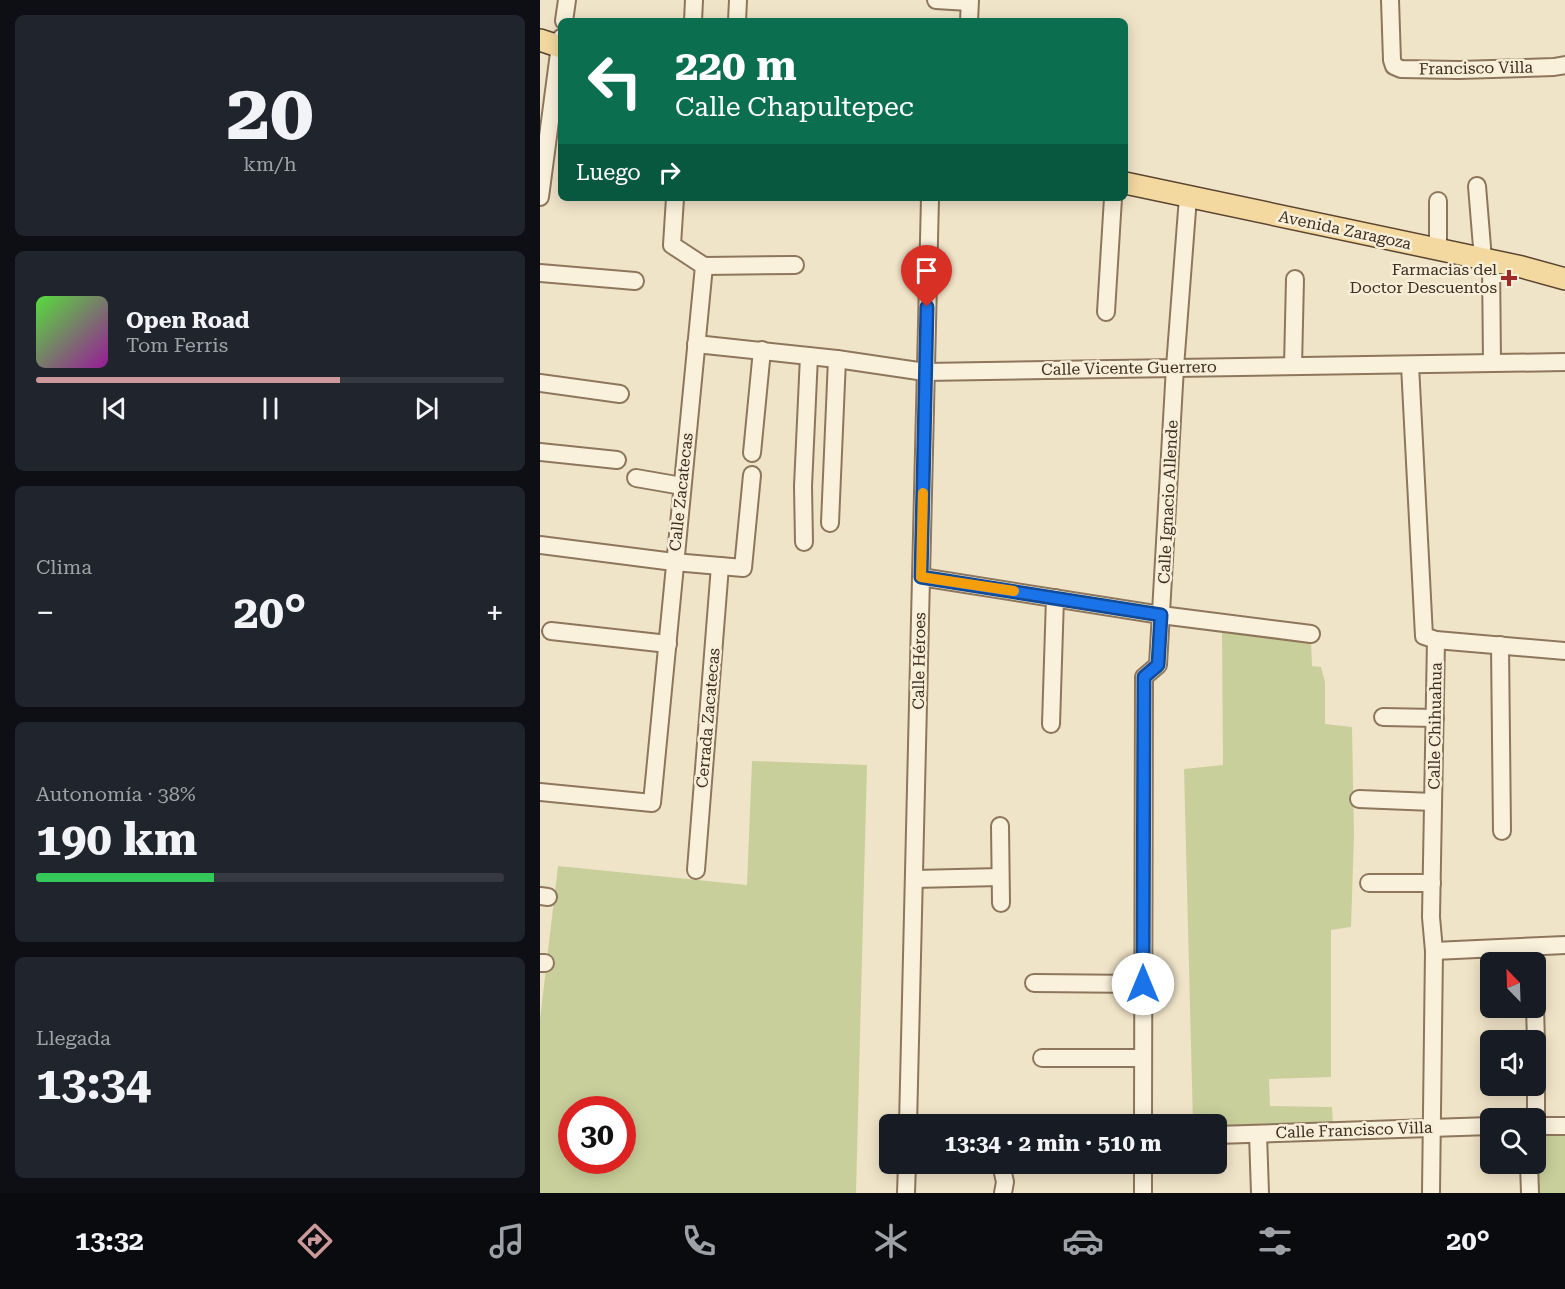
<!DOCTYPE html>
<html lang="es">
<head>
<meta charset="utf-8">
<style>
	body { margin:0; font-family:"Roboto Serif",serif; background:#20242c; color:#f1f3f6; height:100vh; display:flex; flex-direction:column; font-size:22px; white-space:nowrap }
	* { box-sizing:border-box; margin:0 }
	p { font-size:20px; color:#9ea1a6 }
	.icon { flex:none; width:33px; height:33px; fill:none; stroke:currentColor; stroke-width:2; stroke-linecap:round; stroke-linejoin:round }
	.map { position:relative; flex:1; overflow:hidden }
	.details { display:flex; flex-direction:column; gap:15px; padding:15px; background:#0d0f14; width:540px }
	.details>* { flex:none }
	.banner { position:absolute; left:18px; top:18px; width:570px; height:183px; border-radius:9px; box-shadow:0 3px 15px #0003; background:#0b6e4f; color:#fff; overflow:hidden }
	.needle { width:39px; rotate:337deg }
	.controls { position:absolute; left:940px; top:952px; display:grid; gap:12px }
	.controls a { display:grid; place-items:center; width:66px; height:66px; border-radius:9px; background:#171b24; box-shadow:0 3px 15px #0003; font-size:30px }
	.speed { position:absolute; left:18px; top:1096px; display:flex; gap:12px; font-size:30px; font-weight:700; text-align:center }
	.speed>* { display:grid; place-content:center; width:78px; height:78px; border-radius:50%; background:#171b24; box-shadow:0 3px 15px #0003; line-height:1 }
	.speed .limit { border:9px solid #d22; background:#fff; color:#111 }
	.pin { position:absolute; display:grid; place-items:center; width:51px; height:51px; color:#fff; margin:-62px -26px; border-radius:50% 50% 50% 0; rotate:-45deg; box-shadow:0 0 6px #0007 }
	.pin .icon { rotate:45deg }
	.me { position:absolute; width:66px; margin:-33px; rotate:0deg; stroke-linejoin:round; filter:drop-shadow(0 0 4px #0008) }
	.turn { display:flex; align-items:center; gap:21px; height:126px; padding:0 18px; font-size:27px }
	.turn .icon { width:78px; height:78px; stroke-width:2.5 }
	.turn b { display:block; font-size:42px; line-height:51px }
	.then { display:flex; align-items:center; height:57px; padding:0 18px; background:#0003; gap:12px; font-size:22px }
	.big { font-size:45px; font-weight:700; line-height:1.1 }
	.details .card { flex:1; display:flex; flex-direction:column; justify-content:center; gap:9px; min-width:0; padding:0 21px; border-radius:9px; background:#20242c }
	.details .dial { align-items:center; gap:0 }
	.dial b { font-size:78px; line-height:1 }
	.song { display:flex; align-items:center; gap:18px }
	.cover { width:72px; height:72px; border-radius:9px; background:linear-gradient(135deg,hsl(110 70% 55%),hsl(300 70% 35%)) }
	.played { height:6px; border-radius:3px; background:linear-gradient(90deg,#cc999b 65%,#363941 65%) }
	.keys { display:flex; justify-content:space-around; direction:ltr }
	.heat { display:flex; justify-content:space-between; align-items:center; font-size:33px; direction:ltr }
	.charge { height:9px; border-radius:4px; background:linear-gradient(90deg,#34c759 38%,#363941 0) }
	.trip { position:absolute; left:339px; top:1114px; width:348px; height:60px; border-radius:9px; background:#171b24; box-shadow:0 3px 15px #0003; font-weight:700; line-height:60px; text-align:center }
	.menu { display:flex; height:96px; justify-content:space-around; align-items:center; background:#090b0e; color:#9ea1a6 }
	.menu .icon { width:42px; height:42px }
	.menu .active { color:#cc999b }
	.menu b { font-size:27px; color:#f1f3f6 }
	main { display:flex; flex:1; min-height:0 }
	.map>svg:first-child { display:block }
</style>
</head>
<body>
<main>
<section class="details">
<div class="card dial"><b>20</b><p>km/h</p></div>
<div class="card">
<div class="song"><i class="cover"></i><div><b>Open Road</b><p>Tom Ferris</p></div></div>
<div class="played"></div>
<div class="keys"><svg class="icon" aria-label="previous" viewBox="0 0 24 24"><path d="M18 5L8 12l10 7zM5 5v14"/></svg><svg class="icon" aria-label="pause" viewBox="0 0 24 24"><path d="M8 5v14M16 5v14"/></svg><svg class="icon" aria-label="next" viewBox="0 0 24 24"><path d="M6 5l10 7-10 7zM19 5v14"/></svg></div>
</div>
<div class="card"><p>Clima</p>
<div class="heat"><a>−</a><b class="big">20°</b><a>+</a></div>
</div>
<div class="card"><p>Autonomía · 38%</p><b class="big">190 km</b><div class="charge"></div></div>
<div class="card"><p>Llegada</p><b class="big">13:34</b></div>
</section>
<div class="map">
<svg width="1025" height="1193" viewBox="0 0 1025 1193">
	<rect width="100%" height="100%" fill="#f0e4c8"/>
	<!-- green -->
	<g fill="#c9cf9b" fill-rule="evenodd">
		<path d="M682,632L771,641L772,666L781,667L785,682V724L812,727L814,836L811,927L791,930V1077L729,1079L730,1106L792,1107L793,1125L677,1132L676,1125H653L644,769L683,765Z"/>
		<path d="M212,761L327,765L316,1193H0V1019L18,866L207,885ZM32,1110H82V1161H32Z"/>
		<path d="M1001,1132H1025V1193H996V1143Z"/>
	</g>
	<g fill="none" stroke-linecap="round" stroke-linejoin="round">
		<!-- minor casing -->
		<g stroke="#8d765c" stroke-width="20">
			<g id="minor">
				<path d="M396,0L429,2"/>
				<path d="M850,0L852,60L854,66L861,69L919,70L1014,67L1025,65"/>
				<path d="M24,21L27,0"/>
				<path d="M153,21L154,0"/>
				<path d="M197,21L198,0"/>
				<path d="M429,21L430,0"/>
				<path d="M937,186L943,259"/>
				<path d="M0,197L21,38"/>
				<path d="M898,201V249"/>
				<path d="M951,260L952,363"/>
				<path d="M164,266L255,265"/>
				<path d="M0,273L95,281"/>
				<path d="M566,312L573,198"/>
				<path d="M156,344L297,359L385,372L1025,362"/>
				<path d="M870,365L884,636L896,640L1025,651"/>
				<path d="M753,366L755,279"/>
				<path d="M0,383L80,394"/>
				<path d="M0,452L77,460"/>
				<path d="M212,453L222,350"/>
				<path d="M96,478L142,486"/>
				<path d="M290,523L297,359"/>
				<path d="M264,542L263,486L269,356"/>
				<path d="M0,545L134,562L203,568L212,475"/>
				<path d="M381,577L621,615L771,634"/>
				<path d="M11,631L128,644"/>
				<path d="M960,645L962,831"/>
				<path d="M843,717L895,718"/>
				<path d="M511,724L515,598"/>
				<path d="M0,792L112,803L164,266L132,245L135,198"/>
				<path d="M819,799L893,802"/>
				<path d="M460,826L461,903"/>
				<path d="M156,870L180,566"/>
				<path d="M374,879L460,877"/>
				<path d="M829,883H892"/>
				<path d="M0,896L8,897"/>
				<path d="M894,951L1025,945"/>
				<path d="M0,963H5"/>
				<path d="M494,983L603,984"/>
				<path d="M995,1008L996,1041"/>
				<path d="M502,1058H603"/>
				<path d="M996,1083V1126"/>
				<path d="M368,1125L390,198"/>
				<path d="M603,1125L604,677L618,665L635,367L648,197"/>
				<path d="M996,1126H1025"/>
				<path d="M718,1134L720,1193"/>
				<path d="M676,1135L951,1126"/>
				<path d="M461,1164L465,1182L463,1193"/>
				<path d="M989,1164L990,1193"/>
				<path d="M366,1193L367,1164"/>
				<path d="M603,1193V1164"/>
				<path d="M891,1193L894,951L891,917L896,640"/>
			</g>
		</g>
		<!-- major casing -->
		<g stroke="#5b4430" stroke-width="24">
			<g id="major">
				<path d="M0,40L21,47"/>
				<path d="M585,183L982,267L1025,279"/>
			</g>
		</g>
		<!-- minor -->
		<use href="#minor" stroke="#faf1dc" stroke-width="16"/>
		<!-- major -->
		<use href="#major" stroke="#f3d9a0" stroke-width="21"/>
	</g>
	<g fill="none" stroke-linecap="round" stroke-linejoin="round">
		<!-- route casing -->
		<g stroke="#114b97" stroke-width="15">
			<path id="route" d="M387,307L381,577L621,615L618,665L604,677L603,984"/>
		</g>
		<!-- route -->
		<use href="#route" stroke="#1a73e8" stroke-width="10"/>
		<!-- slow -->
		<path stroke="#f59e0b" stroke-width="10" d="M383,493L381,577L474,591"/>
	</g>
	<!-- markers -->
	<path fill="#9e2a2b" stroke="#f7eed8" stroke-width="2" d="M966 269h6v6h6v6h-6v6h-6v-6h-6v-6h6z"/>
	<g text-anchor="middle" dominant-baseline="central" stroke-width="5" stroke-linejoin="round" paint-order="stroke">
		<!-- street labels -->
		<g font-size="16" fill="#3d2e20" stroke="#f7eed8">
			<text transform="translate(936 68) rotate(-1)">Francisco Villa</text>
			<text transform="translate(805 230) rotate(12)">Avenida Zaragoza</text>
			<text transform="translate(589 368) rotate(-1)">Calle Vicente Guerrero</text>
			<text transform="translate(141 492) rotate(-84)">Calle Zacatecas</text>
			<text transform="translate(628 502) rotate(-87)">Calle Ignacio Allende</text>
			<text transform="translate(379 661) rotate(-89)">Calle Héroes</text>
			<text transform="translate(168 718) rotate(-85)">Cerrada Zacatecas</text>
			<text transform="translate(895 726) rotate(-89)">Calle Chihuahua</text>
			<text transform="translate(814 1130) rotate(-2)">Calle Francisco Villa</text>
		</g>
		<!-- poi labels -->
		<g font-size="16" fill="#3d2e20" stroke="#f7eed8" text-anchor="end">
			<text x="957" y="269">Farmacias del<tspan x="957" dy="18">Doctor Descuentos</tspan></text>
		</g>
	</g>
</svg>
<div class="controls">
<a><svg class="needle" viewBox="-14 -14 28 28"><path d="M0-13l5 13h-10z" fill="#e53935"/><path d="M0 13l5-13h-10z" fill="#9ea1a6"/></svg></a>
<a><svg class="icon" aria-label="sound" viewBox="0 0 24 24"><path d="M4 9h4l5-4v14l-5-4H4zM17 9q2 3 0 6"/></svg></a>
<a><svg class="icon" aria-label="search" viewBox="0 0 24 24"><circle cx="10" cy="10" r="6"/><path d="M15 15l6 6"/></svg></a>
</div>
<div class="speed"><div class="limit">30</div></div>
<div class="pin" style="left:387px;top:307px;background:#d93025"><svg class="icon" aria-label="arrive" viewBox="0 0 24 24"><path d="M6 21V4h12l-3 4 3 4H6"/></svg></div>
<svg class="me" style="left:603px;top:984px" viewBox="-20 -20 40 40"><circle r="19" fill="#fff"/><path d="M0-13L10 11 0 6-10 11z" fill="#1a73e8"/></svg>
<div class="trip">13:34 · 2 min · 510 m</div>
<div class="banner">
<div class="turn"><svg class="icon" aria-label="left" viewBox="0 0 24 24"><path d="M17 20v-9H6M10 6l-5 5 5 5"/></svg><div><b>220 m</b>Calle Chapultepec</div></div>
<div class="then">Luego<svg class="icon" aria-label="right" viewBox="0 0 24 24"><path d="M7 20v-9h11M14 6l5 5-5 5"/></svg></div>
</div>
</div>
</main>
<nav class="menu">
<b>13:32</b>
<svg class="icon active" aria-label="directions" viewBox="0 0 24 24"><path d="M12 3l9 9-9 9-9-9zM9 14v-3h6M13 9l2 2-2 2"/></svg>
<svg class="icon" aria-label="music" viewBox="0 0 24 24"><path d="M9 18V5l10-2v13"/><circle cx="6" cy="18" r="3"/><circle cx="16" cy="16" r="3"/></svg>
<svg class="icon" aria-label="phone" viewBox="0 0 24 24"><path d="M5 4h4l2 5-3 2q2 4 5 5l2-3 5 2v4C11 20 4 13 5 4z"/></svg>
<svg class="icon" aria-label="climate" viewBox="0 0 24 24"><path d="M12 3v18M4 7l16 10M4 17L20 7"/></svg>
<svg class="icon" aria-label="car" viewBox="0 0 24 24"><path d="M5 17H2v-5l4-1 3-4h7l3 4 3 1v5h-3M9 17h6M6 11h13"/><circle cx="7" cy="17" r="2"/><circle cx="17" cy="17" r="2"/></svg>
<svg class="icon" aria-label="filters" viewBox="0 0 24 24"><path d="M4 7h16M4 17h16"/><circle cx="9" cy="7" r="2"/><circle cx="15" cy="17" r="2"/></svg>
<b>20°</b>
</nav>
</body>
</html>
